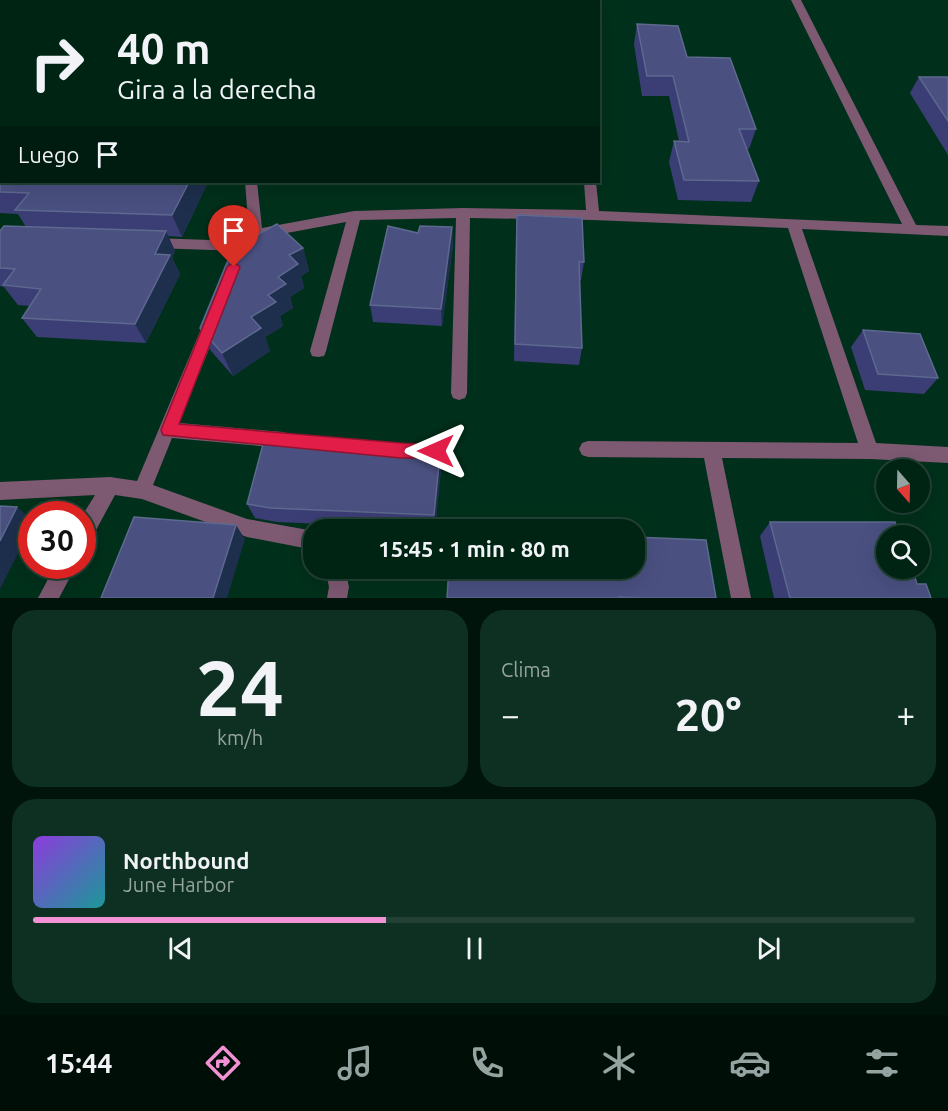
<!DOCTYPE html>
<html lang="es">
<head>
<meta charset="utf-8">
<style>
	body { margin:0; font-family:Ubuntu,sans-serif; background:#0e3022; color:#f1f3f6; height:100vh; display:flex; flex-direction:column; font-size:22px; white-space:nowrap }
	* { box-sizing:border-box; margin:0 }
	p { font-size:20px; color:#95a4a0 }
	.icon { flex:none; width:33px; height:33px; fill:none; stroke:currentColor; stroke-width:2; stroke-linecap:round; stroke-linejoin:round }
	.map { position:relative; height:598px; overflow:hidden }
	.drawer { display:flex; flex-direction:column; gap:12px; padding:12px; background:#00140b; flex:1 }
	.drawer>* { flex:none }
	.banner { position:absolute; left:0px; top:0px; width:600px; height:183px; box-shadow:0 6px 24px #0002,0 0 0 2px #224134; background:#002414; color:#f1f3f6; overflow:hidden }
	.needle { width:39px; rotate:160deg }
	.buttons { position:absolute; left:876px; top:459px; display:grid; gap:12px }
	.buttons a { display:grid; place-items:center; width:54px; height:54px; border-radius:50%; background:#002414; box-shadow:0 6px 24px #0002,0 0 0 2px #224134; font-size:30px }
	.speed { position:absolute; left:18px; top:501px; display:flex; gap:12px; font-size:30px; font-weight:700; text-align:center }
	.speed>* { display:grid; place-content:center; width:78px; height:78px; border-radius:50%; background:#002414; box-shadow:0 6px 24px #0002,0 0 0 2px #224134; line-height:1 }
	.speed .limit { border:9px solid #d22; background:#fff; color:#111 }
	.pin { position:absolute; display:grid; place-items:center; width:51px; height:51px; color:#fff; margin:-62px -26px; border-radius:50% 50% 50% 0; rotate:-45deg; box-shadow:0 0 6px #0007 }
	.pin .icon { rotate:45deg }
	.me { position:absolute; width:66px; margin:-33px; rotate:270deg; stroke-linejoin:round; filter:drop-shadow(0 0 4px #0008) }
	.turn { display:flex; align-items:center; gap:21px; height:126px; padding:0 18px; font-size:27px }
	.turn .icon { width:78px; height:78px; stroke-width:2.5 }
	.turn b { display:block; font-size:42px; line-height:51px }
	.then { display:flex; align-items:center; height:57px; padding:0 18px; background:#0003; gap:12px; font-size:22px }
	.big { font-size:45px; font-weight:600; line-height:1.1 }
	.drawer .card { flex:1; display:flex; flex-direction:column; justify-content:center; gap:9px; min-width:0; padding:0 21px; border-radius:24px; background:#0e3022 }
	.drawer .dial { align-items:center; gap:0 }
	.dial b { font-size:78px; line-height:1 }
	.song { display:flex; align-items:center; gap:18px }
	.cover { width:72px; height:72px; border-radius:9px; background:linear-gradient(135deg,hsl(270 70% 55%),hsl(180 70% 35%)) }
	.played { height:6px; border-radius:3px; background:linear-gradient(90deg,#f391d5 40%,#224134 40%) }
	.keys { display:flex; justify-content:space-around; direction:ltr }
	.heat { display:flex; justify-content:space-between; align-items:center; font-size:33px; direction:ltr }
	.drawer .tiles { flex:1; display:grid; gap:12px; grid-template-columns:1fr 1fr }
	.card:last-child { grid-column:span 2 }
	.trip { position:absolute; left:303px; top:519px; width:342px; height:60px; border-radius:24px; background:#002414; box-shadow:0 6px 24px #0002,0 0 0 2px #224134; font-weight:600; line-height:60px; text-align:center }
	.tab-bar { display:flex; height:96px; justify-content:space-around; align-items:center; background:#000e08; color:#95a4a0 }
	.tab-bar .icon { width:42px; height:42px }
	.tab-bar .current { color:#f391d5 }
	.tab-bar b { font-size:27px; color:#f1f3f6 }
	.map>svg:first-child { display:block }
</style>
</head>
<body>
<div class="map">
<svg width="948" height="598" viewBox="0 0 948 598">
	<rect width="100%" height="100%" fill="#00301b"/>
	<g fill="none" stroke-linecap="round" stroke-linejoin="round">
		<!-- minor -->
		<g fill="#7e5972" fill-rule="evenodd">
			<rect x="573" y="0" width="10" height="2"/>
			<path d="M791,0H801L916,225L948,226V236L802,229L876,443L948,447V463L870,459L722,458L751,598H731L704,458L588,457L582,455L579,449L582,443L588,441L858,443L788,228L593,220L470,218L467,393L465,398L459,400L453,398L451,393L456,218L360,220L326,351L324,356L318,357L312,356L310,351L346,222L260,238L242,251L153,248L146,243L153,238L239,241L249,232L245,182H257L262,228L354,211L463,208L586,210L584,182H596L599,211L902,224Z"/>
			<path d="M212,316L217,318L220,322L179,423L283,432L289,434L292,440L289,446L283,448L172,438L153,485L247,519L314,531V550L247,537L142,499L115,495L89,543L82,545V516L95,495L0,500V482L110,477L137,481L204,322L207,318Z"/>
			<path d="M55,566H76L59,598H38Z"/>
			<path d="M325,568H345L349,587L347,598H327L329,587Z"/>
		</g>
	</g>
	<!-- wall -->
	<g fill="#3b3d75">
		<path d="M637,24L687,57L756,129L749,149H747L759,181L751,202L678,200L669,162L674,141H679L669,96H642L634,44Z"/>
		<path d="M0,46L2,182H208L182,237L168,236L175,251L172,258L180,274L146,343L37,337L22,318L30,306L18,305L4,287L0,286V231L26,227L18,214L0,213Z"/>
		<path d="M919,77H948V155L910,93Z"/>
		<path d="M517,215L584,262L581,280H580L582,348L579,365L514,361L516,233Z"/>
		<path d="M452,227L453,245L442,326L373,322L370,305L418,233Z"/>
		<path d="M303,248L309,271L301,276L304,288L290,297L293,308L280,316L283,326L265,337L270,351L233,376L211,351L200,328Z"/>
		<path d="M863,330L938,378L924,394L865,390L851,347Z"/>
		<path d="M442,459L435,529L277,522L255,518L247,504Z"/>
		<path d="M770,522L917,584L931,598H774L760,536Z"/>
	</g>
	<!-- shaded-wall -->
	<g fill="#1d2f4d">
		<path d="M189,182H208L182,237L172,215Z"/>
		<path d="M452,227L453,245L442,326L441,309Z"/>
		<path d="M166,231L175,251L172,258L180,274L146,343L135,324L155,254Z"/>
		<path d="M303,248L309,271L301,276L304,288L290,297L293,308L280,316L283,326L265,337L270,351L233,376L222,353L251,317L268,295L289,255Z"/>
		<path d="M441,444L442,459L435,529L434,515Z"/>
		<path d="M17,507L32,520V526L0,589V541Z"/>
		<path d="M236,525L245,539L227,598H213Z"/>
	</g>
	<!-- building -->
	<g fill="#4a5080" stroke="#5d698e" stroke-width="1.5">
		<path d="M637,24L678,26L687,57L730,58L756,129H739L759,181L684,180L674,141L689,142L673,76H647Z"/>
		<path d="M0,46H2V182H189L172,215L15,210L29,193L0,192Z"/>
		<path d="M919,77H948V121Z"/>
		<path d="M517,215L582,218L584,262H579L582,348L515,344Z"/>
		<path d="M277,224L303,248L289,255L298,264L278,277L286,284L268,295L276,302L251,317L261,328L222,353L200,328L233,248Z"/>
		<path d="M4,226L166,231L155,254L170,255L135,324L22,318L41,289L3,285L15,269L0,268V231Z"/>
		<path d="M388,226L418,233L420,226L452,227L441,309L370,305Z"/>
		<path d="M863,330L920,334L938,378L878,374Z"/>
		<path d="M266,433L398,445L441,444L434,515L270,508L247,504Z"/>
		<path d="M0,506L17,507L0,541Z"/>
		<path d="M134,517L236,525L213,598H101Z"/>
		<path d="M770,522H895L900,536H886V568H912L917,584H926L931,598H790Z"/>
		<path d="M634,537L706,540L716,598H644L619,597V598H447L449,568H634Z"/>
	</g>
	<!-- route -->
	<path fill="#e11d48" stroke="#92132f" stroke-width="1.5" d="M234,262L240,267L179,424L401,443L442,445L444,451L442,456L436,458H401L163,435L161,430L227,267Z"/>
</svg>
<div class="buttons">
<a><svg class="needle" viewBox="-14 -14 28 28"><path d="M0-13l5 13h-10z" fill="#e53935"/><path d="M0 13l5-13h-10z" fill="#95a4a0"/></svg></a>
<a><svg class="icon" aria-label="search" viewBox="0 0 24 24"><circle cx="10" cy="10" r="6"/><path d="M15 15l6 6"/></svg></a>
</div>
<div class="speed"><div class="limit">30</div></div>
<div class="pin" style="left:234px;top:267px;background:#d93025"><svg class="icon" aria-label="arrive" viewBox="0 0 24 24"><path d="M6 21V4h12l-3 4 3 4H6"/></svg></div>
<svg class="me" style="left:436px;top:451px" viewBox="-20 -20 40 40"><path d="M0-17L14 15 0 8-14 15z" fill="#e11d48" stroke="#fff" stroke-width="4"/></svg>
<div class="trip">15:45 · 1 min · 80 m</div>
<div class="banner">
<div class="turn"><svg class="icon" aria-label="right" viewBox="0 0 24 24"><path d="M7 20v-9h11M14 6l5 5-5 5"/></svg><div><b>40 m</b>Gira a la derecha</div></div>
<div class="then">Luego<svg class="icon" aria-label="arrive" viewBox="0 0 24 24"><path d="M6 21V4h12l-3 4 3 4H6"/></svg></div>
</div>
</div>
<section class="drawer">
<div class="tiles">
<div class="card dial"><b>24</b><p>km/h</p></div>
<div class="card"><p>Clima</p>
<div class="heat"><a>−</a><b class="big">20°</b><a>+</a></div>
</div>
<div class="card">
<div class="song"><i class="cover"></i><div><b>Northbound</b><p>June Harbor</p></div></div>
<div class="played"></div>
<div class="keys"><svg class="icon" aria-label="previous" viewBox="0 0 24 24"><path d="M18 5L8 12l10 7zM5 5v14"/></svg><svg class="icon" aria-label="pause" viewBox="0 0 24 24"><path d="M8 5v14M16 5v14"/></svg><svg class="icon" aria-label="next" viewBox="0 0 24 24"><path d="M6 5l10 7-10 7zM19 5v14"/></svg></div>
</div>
</div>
</section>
<nav class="tab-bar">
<b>15:44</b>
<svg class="icon current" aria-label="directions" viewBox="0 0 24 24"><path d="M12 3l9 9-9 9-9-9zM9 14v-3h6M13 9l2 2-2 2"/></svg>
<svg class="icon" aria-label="music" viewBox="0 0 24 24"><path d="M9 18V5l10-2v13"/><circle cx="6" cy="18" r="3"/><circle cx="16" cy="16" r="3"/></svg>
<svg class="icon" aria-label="phone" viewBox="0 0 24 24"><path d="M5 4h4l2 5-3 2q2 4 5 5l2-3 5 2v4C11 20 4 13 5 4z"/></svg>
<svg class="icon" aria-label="climate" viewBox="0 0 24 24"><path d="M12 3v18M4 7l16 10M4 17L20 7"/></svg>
<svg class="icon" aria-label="car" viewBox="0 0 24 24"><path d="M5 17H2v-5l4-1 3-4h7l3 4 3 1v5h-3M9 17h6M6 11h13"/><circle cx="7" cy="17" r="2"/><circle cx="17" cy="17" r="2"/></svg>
<svg class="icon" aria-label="filters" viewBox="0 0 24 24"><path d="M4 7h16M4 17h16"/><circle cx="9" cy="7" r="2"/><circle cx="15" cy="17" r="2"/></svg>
</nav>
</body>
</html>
